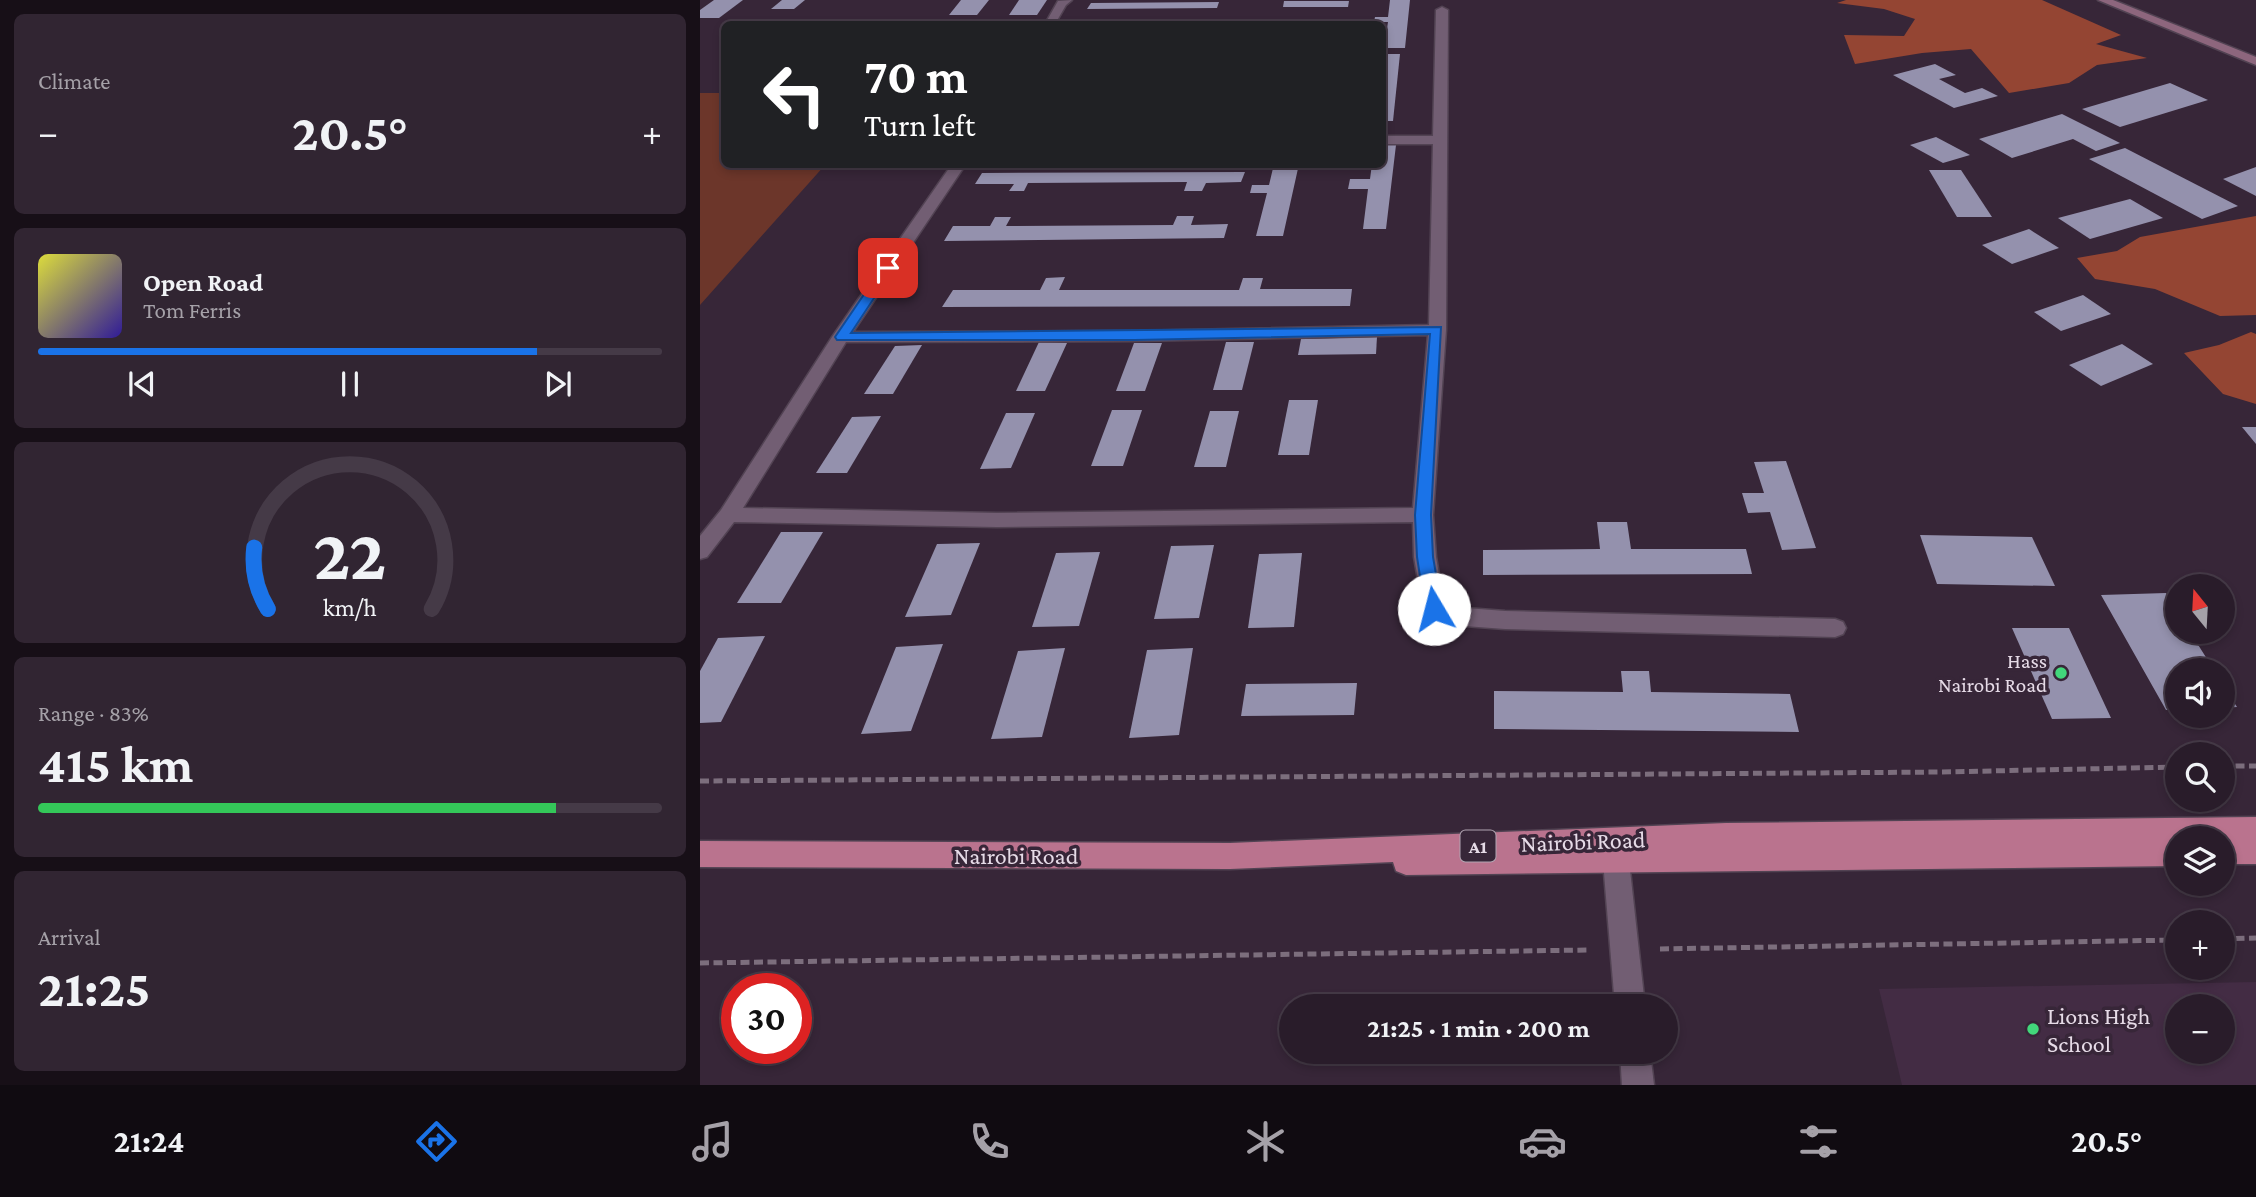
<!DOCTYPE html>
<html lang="en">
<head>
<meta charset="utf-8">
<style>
	body { margin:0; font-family:"Crimson Pro",serif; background:#312532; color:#f1f3f6; height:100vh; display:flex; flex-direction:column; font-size:26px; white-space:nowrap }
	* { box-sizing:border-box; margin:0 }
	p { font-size:23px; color:#a5a1a8 }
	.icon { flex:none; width:38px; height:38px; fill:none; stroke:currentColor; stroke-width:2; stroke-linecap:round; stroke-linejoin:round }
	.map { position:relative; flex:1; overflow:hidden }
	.side { display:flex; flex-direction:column; gap:14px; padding:14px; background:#170f17; width:700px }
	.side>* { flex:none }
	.banner { position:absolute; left:21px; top:21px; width:665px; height:147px; border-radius:10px; box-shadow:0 4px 10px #0003,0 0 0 2px #453a47; background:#202124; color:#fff; overflow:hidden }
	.needle { width:46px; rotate:342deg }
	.controls { position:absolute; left:1465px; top:574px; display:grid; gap:14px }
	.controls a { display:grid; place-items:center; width:70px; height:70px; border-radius:50%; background:#291c2a; box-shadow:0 4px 10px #0003,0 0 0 2px #453a47; font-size:35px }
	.speed { position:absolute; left:21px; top:973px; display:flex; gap:14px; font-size:35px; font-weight:700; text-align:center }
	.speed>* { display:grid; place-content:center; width:91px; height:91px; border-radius:50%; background:#291c2a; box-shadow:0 4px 10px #0003,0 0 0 2px #453a47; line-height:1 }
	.speed .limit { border:10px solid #d22; background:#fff; color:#111 }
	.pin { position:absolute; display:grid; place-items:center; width:60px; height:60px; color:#fff; margin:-30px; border-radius:14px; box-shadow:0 4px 10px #0006 }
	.me { position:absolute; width:77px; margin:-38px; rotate:352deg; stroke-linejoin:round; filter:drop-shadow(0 0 5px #0008) }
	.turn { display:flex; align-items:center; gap:24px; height:147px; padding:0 28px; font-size:32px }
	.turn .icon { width:91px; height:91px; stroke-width:2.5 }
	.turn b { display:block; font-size:49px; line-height:60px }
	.big { font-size:52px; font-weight:700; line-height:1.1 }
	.side .widget { flex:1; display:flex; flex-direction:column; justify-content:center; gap:10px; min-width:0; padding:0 24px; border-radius:10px; background:#312532 }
	.side .dial { align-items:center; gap:0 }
	.dial svg { height:182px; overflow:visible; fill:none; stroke:#453a47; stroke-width:7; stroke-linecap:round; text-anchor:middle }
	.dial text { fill:#f1f3f6; stroke:none }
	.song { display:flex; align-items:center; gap:21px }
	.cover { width:84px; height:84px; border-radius:10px; background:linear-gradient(135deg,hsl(60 70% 55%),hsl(250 70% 35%)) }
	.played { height:7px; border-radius:4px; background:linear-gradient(90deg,#1a73e8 80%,#453a47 80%) }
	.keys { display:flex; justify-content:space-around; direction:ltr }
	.heat { display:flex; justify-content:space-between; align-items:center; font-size:38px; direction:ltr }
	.charge { height:10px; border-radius:5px; background:linear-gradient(90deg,#34c759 83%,#453a47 0) }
	.trip { position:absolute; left:579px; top:994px; width:399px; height:70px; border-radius:35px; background:#291c2a; box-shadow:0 4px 10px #0003,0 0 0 2px #453a47; font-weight:700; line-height:70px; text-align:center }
	.tabs { display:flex; height:112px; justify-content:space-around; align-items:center; background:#100b11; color:#a5a1a8 }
	.tabs .icon { width:49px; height:49px }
	.tabs .on { color:#1a73e8 }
	.tabs b { font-size:32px; color:#f1f3f6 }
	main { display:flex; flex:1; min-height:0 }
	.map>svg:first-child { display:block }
</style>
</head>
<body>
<main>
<section class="side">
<div class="widget"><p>Climate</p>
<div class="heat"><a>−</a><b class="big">20.5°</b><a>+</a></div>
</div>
<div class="widget">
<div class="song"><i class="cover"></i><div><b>Open Road</b><p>Tom Ferris</p></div></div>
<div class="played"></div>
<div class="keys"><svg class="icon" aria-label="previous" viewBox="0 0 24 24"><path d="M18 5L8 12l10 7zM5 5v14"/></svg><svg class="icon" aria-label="pause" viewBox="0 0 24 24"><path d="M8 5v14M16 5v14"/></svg><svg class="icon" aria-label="next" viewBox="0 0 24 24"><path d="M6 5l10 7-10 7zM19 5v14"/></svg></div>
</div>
<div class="widget dial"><svg viewBox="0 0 100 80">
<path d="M14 69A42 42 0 1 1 86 69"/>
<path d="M14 69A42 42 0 0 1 8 42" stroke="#1a73e8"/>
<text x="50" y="56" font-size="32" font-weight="700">22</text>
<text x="50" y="72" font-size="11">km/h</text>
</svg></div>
<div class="widget"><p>Range · 83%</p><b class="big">415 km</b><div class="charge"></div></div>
<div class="widget"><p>Arrival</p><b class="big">21:25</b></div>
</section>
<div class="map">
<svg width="1556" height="1085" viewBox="0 0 1556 1085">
	<rect width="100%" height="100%" fill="#372638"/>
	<!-- built -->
	<path fill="#432c44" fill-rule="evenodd" d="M1556,982V1085H1202L1179,989ZM1522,1006V1052H1477V1006Z"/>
	<!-- green -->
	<path fill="#6c362a" d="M0,93H24V164L125,165L0,305Z"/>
	<!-- forest -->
	<g fill="#944533">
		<path d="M1146,0H1342L1421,35L1396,44L1447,58L1397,65L1369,83L1309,93L1271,49L1222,53L1155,64L1144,35L1204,36L1215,19L1184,9L1137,3Z"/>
		<path d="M1556,216V315L1520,316L1455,289L1395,279L1377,258L1417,251L1440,237Z"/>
		<path d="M1551,332L1556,334V404L1523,394L1484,353L1519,345Z"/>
	</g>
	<!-- building -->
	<g fill="#9491ad">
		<path d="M14,0H43L19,18H0V10Z"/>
		<path d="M82,0H105L94,9H71Z"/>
		<path d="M261,0H289L277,15H249Z"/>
		<path d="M319,0H347L337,15H309Z"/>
		<path d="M690,0H710L705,48H684L688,22H674L675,17H688Z"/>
		<path d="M584,1H649L648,7H583Z"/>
		<path d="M519,2L517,8L387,9L391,3Z"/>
		<path d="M682,54H700L693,121H682Z"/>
		<path d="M1235,64L1256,75L1239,79L1265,93L1282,88L1298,96L1254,108L1193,75Z"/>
		<path d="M1470,83L1508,100L1420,127L1382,109Z"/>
		<path d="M1362,114L1420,143L1396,151L1373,139L1312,158L1279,139Z"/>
		<path d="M1236,137L1270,155L1243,163L1210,145Z"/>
		<path d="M682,145H696L686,229H663L668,189H648L650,179H670L672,164H682Z"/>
		<path d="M1425,148L1538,206L1502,219L1389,159Z"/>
		<path d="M574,164H599L583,236H556L567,193H550L552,185H569Z"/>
		<path d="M1556,167V196L1523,179Z"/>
		<path d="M1229,170H1261L1292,217H1257Z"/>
		<path d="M545,172L541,182L506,183L502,191H484L487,182L328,183L324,191H309L314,184H275L282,173Z"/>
		<path d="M1430,199L1463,218L1390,239L1358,218Z"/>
		<path d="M477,216H494L491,225L528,224L524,238L244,241L253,226H290L295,217H311L306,226L473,225Z"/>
		<path d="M1329,229L1359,248L1312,264L1282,245Z"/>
		<path d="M365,277L359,290H539L543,278H563L560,289H652L650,306L242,307L253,290H340L346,278Z"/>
		<path d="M1383,295L1411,314L1361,331L1334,312Z"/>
		<path d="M677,337L676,354L598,355L601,339Z"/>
		<path d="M339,342L367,343L345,391H316Z"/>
		<path d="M526,342H554L542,390H513Z"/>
		<path d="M434,343H462L445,391H416Z"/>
		<path d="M1422,344L1453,364L1401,386L1369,365Z"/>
		<path d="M222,345L193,394H164L195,346Z"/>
		<path d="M589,400H618L609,455H578Z"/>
		<path d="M412,410H442L423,466H391Z"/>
		<path d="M510,411H539L526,467H494Z"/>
		<path d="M306,413H335L311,468L280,469Z"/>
		<path d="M181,416L147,473H116L152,417Z"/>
		<path d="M1542,427H1556V444Z"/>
		<path d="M1086,461L1116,548L1082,550L1070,512L1048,513L1042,493H1064L1054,462Z"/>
		<path d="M897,522H927L931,549H1046L1052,574L783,575V550L900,549Z"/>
		<path d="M81,532H123L81,603H37Z"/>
		<path d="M1220,535L1332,537L1355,586L1237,584Z"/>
		<path d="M280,543L251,615L205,617L237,544Z"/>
		<path d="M514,545L499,618L454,619L471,546Z"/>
		<path d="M400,552L379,626L332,627L356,553Z"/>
		<path d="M602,553L594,627L548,628L559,554Z"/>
		<path d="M1466,593L1477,611V632H1490L1514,670H1477V709L1466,710L1401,595Z"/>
		<path d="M1312,628H1369L1411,718L1352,719Z"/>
		<path d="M65,636L21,722L0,723V671L18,638Z"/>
		<path d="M243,644L211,731L161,734L196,647Z"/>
		<path d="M365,648L342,737L291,739L318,651Z"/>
		<path d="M493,648L479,735L429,738L447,650Z"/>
		<path d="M921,671H949L951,692L1090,694L1099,732L794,729V691L923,692Z"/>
		<path d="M657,683L654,715L541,716L546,684Z"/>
		<path d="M1522,684L1537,707L1522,708Z"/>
	</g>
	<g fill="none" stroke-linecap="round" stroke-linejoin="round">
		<!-- minor casing -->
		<g stroke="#524353" stroke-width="3">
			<g id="minor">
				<path d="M372,0L366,5L355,24H345L358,1Z"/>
				<path d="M742,7L748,10L746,330L733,515L736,557L744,604L753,607L805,611L1135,619L1143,622L1146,628L1143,634L1135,637L805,629L751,625L726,615L723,609L714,557L713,522L297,527L34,522L7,557L0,559V536L21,510L132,337L252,164H266L153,332L435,331L729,325L733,144H682V136H733L736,10ZM728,335L713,508L297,513L43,508L146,342L435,341Z"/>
			</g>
		</g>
		<!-- tertiary casing -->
		<g stroke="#524353" stroke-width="3">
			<g id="tertiary">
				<path d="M916,848L926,852L929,861L945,1006H915L903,861L906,852Z"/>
				<path d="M920,1052H950L954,1085H922Z"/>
			</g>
		</g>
		<!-- secondary casing -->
		<g stroke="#524353" stroke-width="3">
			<path id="secondary" d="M1398,0H1413L1556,57V65Z"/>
		</g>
		<!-- trunk casing -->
		<g stroke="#524353" stroke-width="3">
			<path id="trunk" d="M1556,817V864H1522V838H1477V866L706,875L696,871L693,862L530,869L0,867V841L530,843L1026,823Z"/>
		</g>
		<!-- path -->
		<g stroke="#7c6e7d" stroke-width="5" stroke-dasharray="9 4.5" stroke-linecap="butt">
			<path d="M1522,766H1556"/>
			<path d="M0,781L1242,772L1477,767"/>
			<path d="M1522,939L1556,938"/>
			<path d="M960,949L1477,940"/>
			<path d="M0,963L888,950"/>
		</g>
		<!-- minor -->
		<use href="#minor" fill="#725e73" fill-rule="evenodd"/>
		<!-- tertiary -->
		<use href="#tertiary" fill="#725e73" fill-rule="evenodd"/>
		<!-- secondary -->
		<use href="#secondary" fill="#8d667d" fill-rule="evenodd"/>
		<!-- trunk -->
		<use href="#trunk" fill="#ba738e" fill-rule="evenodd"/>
	</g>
	<!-- route -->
	<path fill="#1a73e8" stroke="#114b97" stroke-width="2" d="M188,264L194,268L151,333L741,327L731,515L733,557L742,609L740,614H728L725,609L717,557L715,515L730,334L435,340H137L135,337L184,265Z"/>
	<!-- markers -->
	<g fill="#42d77b" stroke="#372638" stroke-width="2.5">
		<circle cx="1361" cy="673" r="7"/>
		<circle cx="1333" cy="1029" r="7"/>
	</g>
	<g text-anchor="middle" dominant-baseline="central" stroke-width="7" stroke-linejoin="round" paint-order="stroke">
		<!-- shield labels -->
		<rect fill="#372638" stroke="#b2a5b2" stroke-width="2" x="760.5" y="830.5" width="35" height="31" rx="5"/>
		<g font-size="19" font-weight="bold" fill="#e6dbe7">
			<text x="778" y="846">A1</text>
		</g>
		<!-- poi labels -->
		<g font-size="21" fill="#e6dbe7" stroke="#372638" text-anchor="end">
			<text x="1347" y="661">Hass<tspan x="1347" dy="24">Nairobi Road</tspan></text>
		</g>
		<!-- near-street labels -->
		<g font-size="24" fill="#e6dbe7" stroke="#372638">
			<text transform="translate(883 841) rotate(-2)">Nairobi Road</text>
			<text x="316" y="855">Nairobi Road</text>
		</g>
		<!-- near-poi labels -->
		<g font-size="24" fill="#e6dbe7" stroke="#372638" text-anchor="start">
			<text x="1347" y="1015">Lions High<tspan x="1347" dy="28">School</tspan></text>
		</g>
	</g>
</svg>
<div class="controls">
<a><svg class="needle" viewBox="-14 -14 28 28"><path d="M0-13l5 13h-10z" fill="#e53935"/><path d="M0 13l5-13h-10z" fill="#a5a1a8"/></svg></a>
<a><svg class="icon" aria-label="sound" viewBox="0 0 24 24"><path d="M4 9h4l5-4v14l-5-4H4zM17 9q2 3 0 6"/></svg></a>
<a><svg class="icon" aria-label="search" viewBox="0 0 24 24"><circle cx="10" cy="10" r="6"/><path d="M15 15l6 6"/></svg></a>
<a><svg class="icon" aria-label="layers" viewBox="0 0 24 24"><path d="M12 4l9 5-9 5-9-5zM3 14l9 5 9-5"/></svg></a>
<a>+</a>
<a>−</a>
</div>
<div class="speed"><div class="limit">30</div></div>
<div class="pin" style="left:188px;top:268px;background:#d93025"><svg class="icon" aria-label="arrive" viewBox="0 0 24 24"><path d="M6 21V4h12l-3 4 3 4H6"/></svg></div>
<svg class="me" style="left:734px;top:609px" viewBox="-20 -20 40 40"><circle r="19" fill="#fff"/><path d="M0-13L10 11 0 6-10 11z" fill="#1a73e8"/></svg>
<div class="trip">21:25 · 1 min · 200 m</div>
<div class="banner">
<div class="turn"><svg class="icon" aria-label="left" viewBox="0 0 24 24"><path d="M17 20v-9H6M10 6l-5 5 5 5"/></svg><div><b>70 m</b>Turn left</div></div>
</div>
</div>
</main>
<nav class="tabs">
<b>21:24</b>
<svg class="icon on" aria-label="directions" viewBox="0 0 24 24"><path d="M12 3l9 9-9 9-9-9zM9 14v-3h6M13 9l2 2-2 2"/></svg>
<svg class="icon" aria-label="music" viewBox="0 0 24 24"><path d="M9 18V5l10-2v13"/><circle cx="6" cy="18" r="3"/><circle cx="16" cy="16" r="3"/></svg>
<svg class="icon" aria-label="phone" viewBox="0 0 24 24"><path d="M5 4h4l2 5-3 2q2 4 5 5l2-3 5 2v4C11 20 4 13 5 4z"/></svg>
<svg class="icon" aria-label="climate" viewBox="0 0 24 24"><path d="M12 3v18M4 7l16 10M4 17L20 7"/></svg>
<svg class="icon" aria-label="car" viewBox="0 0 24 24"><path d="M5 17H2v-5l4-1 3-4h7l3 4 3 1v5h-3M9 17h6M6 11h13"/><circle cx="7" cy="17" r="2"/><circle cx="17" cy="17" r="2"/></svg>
<svg class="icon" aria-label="filters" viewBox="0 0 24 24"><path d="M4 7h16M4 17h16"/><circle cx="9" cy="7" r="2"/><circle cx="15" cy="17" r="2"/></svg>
<b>20.5°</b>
</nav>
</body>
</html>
